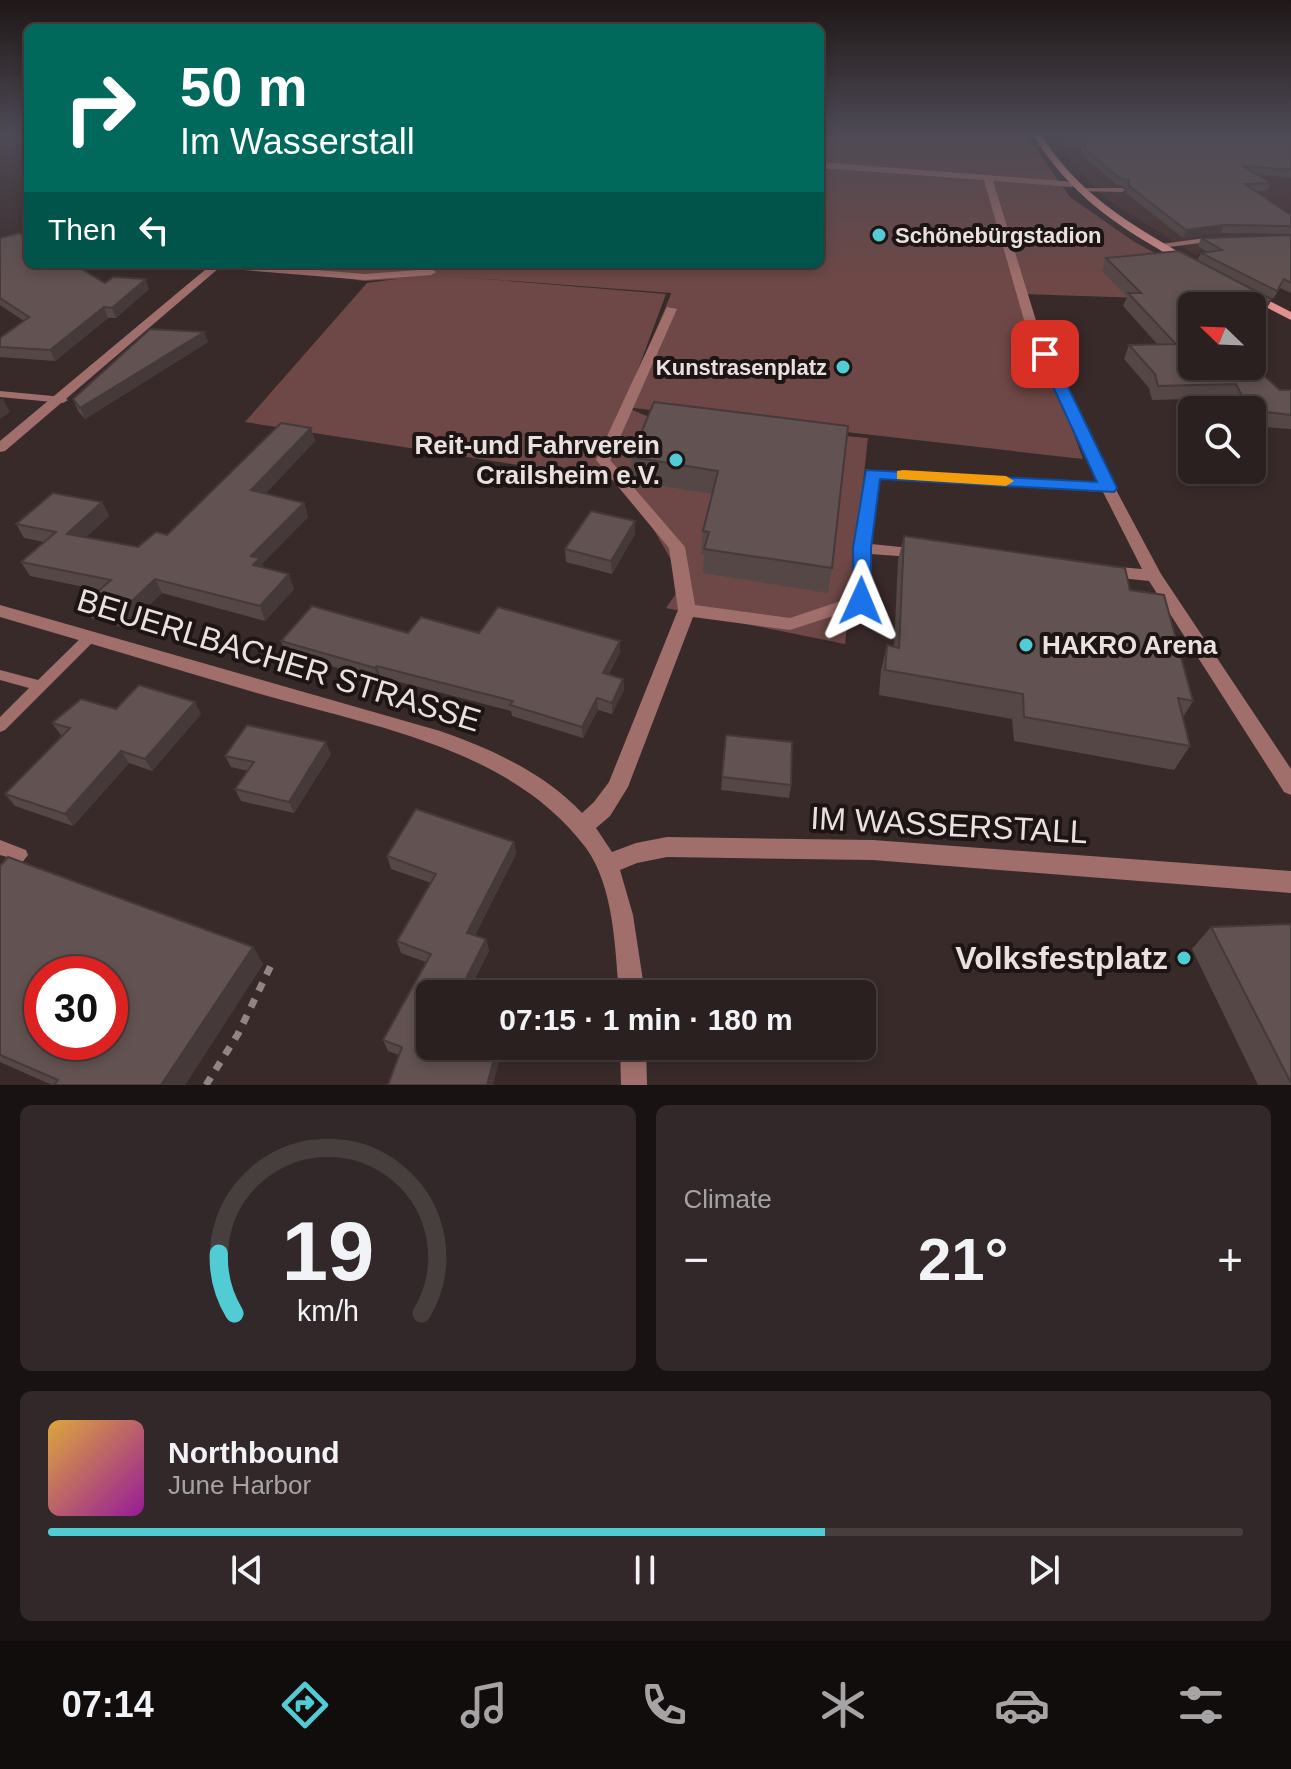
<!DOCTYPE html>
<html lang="en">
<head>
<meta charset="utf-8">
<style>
	body { margin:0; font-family:Helvetica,sans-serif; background:#332829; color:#f1f3f6; height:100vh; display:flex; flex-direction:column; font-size:30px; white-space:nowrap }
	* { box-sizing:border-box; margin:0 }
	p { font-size:26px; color:#a6a3a5 }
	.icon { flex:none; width:44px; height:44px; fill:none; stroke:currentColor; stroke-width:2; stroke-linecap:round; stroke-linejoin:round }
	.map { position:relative; height:1085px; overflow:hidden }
	.sheet { display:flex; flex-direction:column; gap:20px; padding:20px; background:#181212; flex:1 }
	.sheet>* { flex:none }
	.banner { position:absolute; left:24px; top:24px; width:800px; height:244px; border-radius:12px; box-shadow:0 4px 12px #0003,0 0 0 2px #473e3e; background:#00695c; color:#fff; overflow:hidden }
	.needle { width:52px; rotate:293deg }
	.controls { position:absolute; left:1178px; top:292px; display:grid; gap:16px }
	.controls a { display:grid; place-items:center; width:88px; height:88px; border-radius:12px; background:#2b2020; box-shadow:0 4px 12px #0003,0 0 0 2px #473e3e; font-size:40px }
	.speed { position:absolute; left:24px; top:956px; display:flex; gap:16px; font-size:40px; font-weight:700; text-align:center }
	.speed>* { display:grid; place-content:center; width:104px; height:104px; border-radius:50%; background:#2b2020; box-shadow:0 4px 12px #0003,0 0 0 2px #473e3e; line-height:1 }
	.speed .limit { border:12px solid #d22; background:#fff; color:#111 }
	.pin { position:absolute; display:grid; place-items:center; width:68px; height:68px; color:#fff; margin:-34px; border-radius:16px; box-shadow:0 4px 12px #0006 }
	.me { position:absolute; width:88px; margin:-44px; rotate:1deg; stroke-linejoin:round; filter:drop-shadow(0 0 6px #0008) }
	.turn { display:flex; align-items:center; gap:28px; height:168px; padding:0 24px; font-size:36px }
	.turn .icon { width:104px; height:104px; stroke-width:2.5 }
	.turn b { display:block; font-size:56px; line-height:68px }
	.then { display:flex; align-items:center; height:76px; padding:0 24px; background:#0003; gap:16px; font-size:30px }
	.big { font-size:60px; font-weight:600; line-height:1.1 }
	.sheet .card { flex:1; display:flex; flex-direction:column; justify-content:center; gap:12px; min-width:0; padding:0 28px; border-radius:12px; background:#332829 }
	.sheet .dial { align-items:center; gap:0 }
	.dial svg { height:208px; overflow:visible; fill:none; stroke:#473e3e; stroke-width:7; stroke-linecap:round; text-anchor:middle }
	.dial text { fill:#f1f3f6; stroke:none }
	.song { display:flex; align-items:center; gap:24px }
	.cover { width:96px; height:96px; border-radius:12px; background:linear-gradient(135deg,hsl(40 70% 55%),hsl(300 70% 35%)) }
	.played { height:8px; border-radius:4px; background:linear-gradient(90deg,#51ccd5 65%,#473e3e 65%) }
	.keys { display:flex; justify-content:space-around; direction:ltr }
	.heat { display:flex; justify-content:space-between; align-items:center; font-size:44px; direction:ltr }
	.sheet .tiles { flex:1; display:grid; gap:20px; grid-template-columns:1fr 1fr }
	.card:last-child { grid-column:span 2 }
	.trip { position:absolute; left:416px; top:980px; width:460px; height:80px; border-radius:12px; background:#2b2020; box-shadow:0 4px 12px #0003,0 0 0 2px #473e3e; font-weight:600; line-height:80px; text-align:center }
	.dock { display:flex; height:128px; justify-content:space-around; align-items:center; background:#110d0d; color:#a6a3a5 }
	.dock .icon { width:56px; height:56px }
	.dock .selected { color:#51ccd5 }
	.dock b { font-size:36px; color:#f1f3f6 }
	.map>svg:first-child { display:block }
</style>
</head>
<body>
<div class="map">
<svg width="1291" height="1085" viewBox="0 0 1291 1085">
	<rect width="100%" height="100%" fill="#392a2a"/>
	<!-- built -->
	<path fill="#473130" d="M1055,133H1236L1291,138V246L1229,247L1200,251L1197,256L1109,201L1072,164Z"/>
	<!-- green -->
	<path fill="#6e4846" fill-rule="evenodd" d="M820,133H1025L1070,197L1133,241L1235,297L1172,299L1022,294L1083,459L625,407L654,419L868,438L845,644L666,608L684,582L626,482L245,422L367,283L396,279L364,281L241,264H820ZM436,275L671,293V294L624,407L666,294Z"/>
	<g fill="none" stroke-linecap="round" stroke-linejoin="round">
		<!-- path -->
		<path stroke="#908484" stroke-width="7" stroke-dasharray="9 9" stroke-linecap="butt" d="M206,1085L238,1034L274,959"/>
		<!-- lane -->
		<g fill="#a06f6c" fill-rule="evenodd">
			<path d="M1079,188H1122L1125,190L1122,192L1077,191V189Z"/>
			<path d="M1213,237L1217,239L1216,241L1161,248L1157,246L1161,244Z"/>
			<path d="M0,391L63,397L68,400L63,403L0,397Z"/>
			<path d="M90,632L95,634L97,637L95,640L5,730L0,732V717L29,688L0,680V670L38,680L85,634Z"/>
			<path d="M0,840L26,850L28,855L6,883L0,885V865L7,857L0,855Z"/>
		</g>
		<!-- street -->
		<g fill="#a06f6c" fill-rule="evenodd">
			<path d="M820,162L1075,182V186L1072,187L993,181L1038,327L1115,488L1161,574L1291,769V795L1284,792L1149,581L1101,576L1099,572L1107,566L1142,569L1103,492L879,478L871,544L920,549L928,554L926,558L870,554V601L867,605L790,630L693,617L628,787L610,816L596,828L612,852L636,843L667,837L873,840L1291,871V893L873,860L667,857L637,863L620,870L633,915L645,994H619C615,947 614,887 586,848C511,747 369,726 257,693C171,668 86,642 0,617V605L440,731C490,748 546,774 582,813L594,802L609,782L678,610L669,548L596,460L667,307L677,309L610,460L685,547L695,605L790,618L853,597L854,548L867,470L1098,483L1026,327L984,180L820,168Z"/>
			<path d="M212,264H244L365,274L431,269L436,272L431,275L365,280L219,268L5,451L0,452V441Z"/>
			<path d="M620,1046H646L647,1085H621Z"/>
		</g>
		<!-- secondary -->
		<g fill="#e1928e" fill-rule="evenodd">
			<path d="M1032,133H1040C1077,194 1134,227 1195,261V265C1182,266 1167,254 1155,247C1105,218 1063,185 1032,133Z"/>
			<path d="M1246,293H1254L1291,312V320L1246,297Z"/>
		</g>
	</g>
	<!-- wall -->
	<g fill="#544746">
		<path d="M1078,133H1291V178L1257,174L1271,183L1267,191H1255L1291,215V234L1221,233L1183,238L1126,193L1127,188L1117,185L1084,157Z"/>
		<path d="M1291,235V293L1280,288L1273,299L1197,261L1201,253L1207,252L1198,246L1201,238Z"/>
		<path d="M0,238L105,283L149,289L116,318H108L55,361L0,357V338L24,321L0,305Z"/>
		<path d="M1106,258L1271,299L1260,321H1252V306H1192V366L1280,390H1291V429L1252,426V410H1235L1229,398L1152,400L1149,388L1124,359L1129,345H1158L1123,306L1127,297L1102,271Z"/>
		<path d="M204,332L208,342L85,419L78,411L73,399Z"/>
		<path d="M654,402L832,568L828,593L703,573L704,555H701L703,531L712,494L632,481L631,457Z"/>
		<path d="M311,428L315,441L265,494L304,503L308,517L262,564L264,568L294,589L265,621L162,593L125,628L91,618L83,604L99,590L30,576L21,562L44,542L24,538L16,524L102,502L109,516L86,537L138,547L167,535Z"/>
		<path d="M635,534L612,574L566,562L565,549Z"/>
		<path d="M904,536L1193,701L1183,717L1190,746L1174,770L1014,741L1012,719L879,695L881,670L887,645L894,647L898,560Z"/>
		<path d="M408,633H479L620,641V652L609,674L623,679L624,690L612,714L598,710L583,738L512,716L511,711L380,677L378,680L285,652L281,641Z"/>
		<path d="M116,709L201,714L152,771L129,763L73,826L15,806L5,794L62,736L61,735L52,723Z"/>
		<path d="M726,735L791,785L789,798L721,790Z"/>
		<path d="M331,754L294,813L241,801L235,789L248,771L231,767L225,756Z"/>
		<path d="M514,842L516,854L475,935L486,939L489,951L467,994H430V1046L499,1062L399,1055L388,1051L383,1040L426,962L401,953L397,941L431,883L391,869L387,856Z"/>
		<path d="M0,866L253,947L263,964L185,1085H52L0,1062Z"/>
		<path d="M1291,924V1085H1258L1192,949L1211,927Z"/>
	</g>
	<!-- shaded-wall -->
	<g fill="#453939">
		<path d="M1224,225L1221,233L1183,238L1186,230Z"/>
		<path d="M146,279L149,289L116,318L112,308Z"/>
		<path d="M104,307L108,318L55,361L50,350Z"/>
		<path d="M204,332L208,342L85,419L80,408Z"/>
		<path d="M2,398L10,412L0,419V400Z"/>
		<path d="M311,428L315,441L256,504L251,490Z"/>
		<path d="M102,502L109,516L74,548L67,534Z"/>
		<path d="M304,503L308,517L262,564L265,572L253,565L251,556Z"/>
		<path d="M635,521V534L612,574L611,561Z"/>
		<path d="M289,574L294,589L265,621L260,606Z"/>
		<path d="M155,579L162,593L125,628L118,614Z"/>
		<path d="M620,641V652L604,684L603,673Z"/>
		<path d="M377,666L380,677L378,680L375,668Z"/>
		<path d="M623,679L624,690L612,714V703Z"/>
		<path d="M597,698L598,710L583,738L582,727Z"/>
		<path d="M195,702L201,714L152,771L145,759Z"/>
		<path d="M326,742L331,754L294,813L289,802Z"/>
		<path d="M121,751L129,763L73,826L65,814Z"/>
		<path d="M514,842L516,854L470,944L467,933Z"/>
		<path d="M486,939L489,951L467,994H458Z"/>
		<path d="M253,947L263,964L185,1085H161Z"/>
		<path d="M496,1051L499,1062L493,1085H487Z"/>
	</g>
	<!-- building -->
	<g fill="#625251" stroke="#453939" stroke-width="2" fill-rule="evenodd">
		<path d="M1082,133H1291V170L1243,166L1271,183L1245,184L1291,215V226L1224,225L1186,230L1129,186V180L1119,178L1086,150Z"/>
		<path d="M19,233L28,238V264H73L105,283L113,277L146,279L112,308L104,307L50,350L0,347V338L29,317L0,298V238Z"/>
		<path d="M1291,235V283L1284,279L1277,291L1201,253L1222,250L1201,238Z"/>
		<path d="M1179,251L1271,299L1266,308H1252V306H1192V366H1252V365L1280,390H1291V415L1249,410L1236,384L1158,386L1155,374L1129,345L1176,344L1128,293H1141L1106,258Z"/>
		<path d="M150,329L204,332L80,408L73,399Z"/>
		<path d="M654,402L848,426L832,568L704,549L709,532L703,531L718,471L631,457Z"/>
		<path d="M281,423L311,428L251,490L304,503L251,556L260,558L253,565L289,574L260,606L155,579L118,614L83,604L111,580L21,562L56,532L16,524L53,493L102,502L67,534L138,547L156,532L167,535Z"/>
		<path d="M591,511L635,521L611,561L565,549Z"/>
		<path d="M904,536L1125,568L1130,590L1164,595L1193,701L1178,698L1190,746L1024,717L1023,694L885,670L887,645L899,648Z"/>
		<path d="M312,606L408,633L421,617L479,633L498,607L620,641L603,673L623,679L612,703L597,698L582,727L510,705L513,701L377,666L375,668L281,641Z"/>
		<path d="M139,685L195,702L145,759L121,751L65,814L5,794L70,728L52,723L81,699L116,709Z"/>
		<path d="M247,725L326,742L289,802L235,789L254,762L225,756Z"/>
		<path d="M726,735L792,742L791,785L722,777Z"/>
		<path d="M416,809L514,842L467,933L486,939L458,994H430V1046H472L496,1051L487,1085H388L402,1047L383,1040L431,954L397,941L436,874L387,856Z"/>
		<path d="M8,857L253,947L161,1085H54L58,1080L0,1055V866ZM42,974H110V1042H42Z"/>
		<path d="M1291,924V1083L1211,927Z"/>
	</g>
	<!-- sky -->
	<linearGradient id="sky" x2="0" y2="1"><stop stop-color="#1f1717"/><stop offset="0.47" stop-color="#4e4a55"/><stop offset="1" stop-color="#4e4a55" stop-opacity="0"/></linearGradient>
	<rect width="1291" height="285" fill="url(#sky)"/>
	<!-- route -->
	<path fill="#1a73e8" stroke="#114b97" stroke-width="2" d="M1045,349L1052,354L1117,488L1114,492L880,479L871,548V601L868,605H854L853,548L866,470L1097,482L1038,354Z"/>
	<!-- slow -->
	<path fill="#f59e0b" d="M903,470L1006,476L1014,481L1006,486L897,479V471Z"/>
	<!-- markers -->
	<g fill="#51ccd5" stroke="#1c1514" stroke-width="3">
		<circle cx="879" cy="235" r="8"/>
		<circle cx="843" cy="367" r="8"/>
		<circle cx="676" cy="460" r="8"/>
		<circle cx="1026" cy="645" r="8"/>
		<circle cx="1184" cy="958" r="8"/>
	</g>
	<g text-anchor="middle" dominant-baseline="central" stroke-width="8" stroke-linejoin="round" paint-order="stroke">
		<!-- far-poi labels -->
		<g font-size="22" font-weight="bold" fill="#e9e0df" stroke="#1c1514" text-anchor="start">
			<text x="895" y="235">Schönebürgstadion</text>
			<text x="827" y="367" text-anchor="end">Kunstrasenplatz</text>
		</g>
		<!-- poi labels -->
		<g font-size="26" font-weight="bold" fill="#e9e0df" stroke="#1c1514" text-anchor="end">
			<text x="660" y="445">Reit-und Fahrverein<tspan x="660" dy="30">Crailsheim e.V.</tspan></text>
			<text x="1042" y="645" text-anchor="start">HAKRO Arena</text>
		</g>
		<!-- near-street labels -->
		<g font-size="32" fill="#e9e0df" stroke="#1c1514">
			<text transform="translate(279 660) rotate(17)">BEUERLBACHER STRASSE</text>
			<text transform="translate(949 825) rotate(3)">IM WASSERSTALL</text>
		</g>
		<!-- near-poi labels -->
		<g font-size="32" font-weight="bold" fill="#e9e0df" stroke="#1c1514" text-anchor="end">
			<text x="1168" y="958">Volksfestplatz</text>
		</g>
	</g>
</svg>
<div class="controls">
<a><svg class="needle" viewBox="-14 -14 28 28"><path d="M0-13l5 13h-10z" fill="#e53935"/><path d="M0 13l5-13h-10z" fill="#a6a3a5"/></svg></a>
<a><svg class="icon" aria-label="search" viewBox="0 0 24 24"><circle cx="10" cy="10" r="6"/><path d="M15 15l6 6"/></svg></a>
</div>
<div class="speed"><div class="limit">30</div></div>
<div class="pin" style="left:1045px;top:354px;background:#d93025"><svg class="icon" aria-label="arrive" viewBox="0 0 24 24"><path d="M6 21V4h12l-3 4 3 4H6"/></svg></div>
<svg class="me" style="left:861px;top:601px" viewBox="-20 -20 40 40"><path d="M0-17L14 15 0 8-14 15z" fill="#1a73e8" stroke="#fff" stroke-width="4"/></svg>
<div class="trip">07:15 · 1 min · 180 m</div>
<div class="banner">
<div class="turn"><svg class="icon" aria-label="right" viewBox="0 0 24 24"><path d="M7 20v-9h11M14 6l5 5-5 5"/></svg><div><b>50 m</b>Im Wasserstall</div></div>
<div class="then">Then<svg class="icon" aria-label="left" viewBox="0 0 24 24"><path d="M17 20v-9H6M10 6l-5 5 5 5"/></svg></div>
</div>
</div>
<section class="sheet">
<div class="tiles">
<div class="card dial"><svg viewBox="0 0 100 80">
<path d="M14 69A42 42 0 1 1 86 69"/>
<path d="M14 69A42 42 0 0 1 8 46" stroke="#51ccd5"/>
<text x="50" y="56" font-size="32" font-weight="700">19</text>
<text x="50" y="72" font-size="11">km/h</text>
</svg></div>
<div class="card"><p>Climate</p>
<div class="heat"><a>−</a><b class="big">21°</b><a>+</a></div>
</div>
<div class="card">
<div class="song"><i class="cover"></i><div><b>Northbound</b><p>June Harbor</p></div></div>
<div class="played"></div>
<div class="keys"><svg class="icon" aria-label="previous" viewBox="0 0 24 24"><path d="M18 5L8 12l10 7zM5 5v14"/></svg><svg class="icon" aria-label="pause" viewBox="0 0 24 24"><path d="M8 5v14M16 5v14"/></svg><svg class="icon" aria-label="next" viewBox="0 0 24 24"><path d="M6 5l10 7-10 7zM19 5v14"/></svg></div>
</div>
</div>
</section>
<nav class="dock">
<b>07:14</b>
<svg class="icon selected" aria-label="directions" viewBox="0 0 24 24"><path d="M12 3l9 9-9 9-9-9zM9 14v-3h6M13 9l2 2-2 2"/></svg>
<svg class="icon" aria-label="music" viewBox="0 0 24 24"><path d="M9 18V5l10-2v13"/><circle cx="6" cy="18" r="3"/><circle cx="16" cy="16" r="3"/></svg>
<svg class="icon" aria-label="phone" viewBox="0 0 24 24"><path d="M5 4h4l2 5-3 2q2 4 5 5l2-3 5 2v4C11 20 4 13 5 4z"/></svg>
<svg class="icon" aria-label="climate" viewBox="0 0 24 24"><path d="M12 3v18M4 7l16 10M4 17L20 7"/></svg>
<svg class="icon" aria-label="car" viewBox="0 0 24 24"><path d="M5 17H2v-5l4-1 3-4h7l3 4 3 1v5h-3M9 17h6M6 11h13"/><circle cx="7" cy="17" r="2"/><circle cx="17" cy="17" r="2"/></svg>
<svg class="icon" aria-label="filters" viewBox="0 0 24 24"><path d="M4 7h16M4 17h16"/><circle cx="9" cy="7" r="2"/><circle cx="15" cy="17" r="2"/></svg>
</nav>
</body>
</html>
